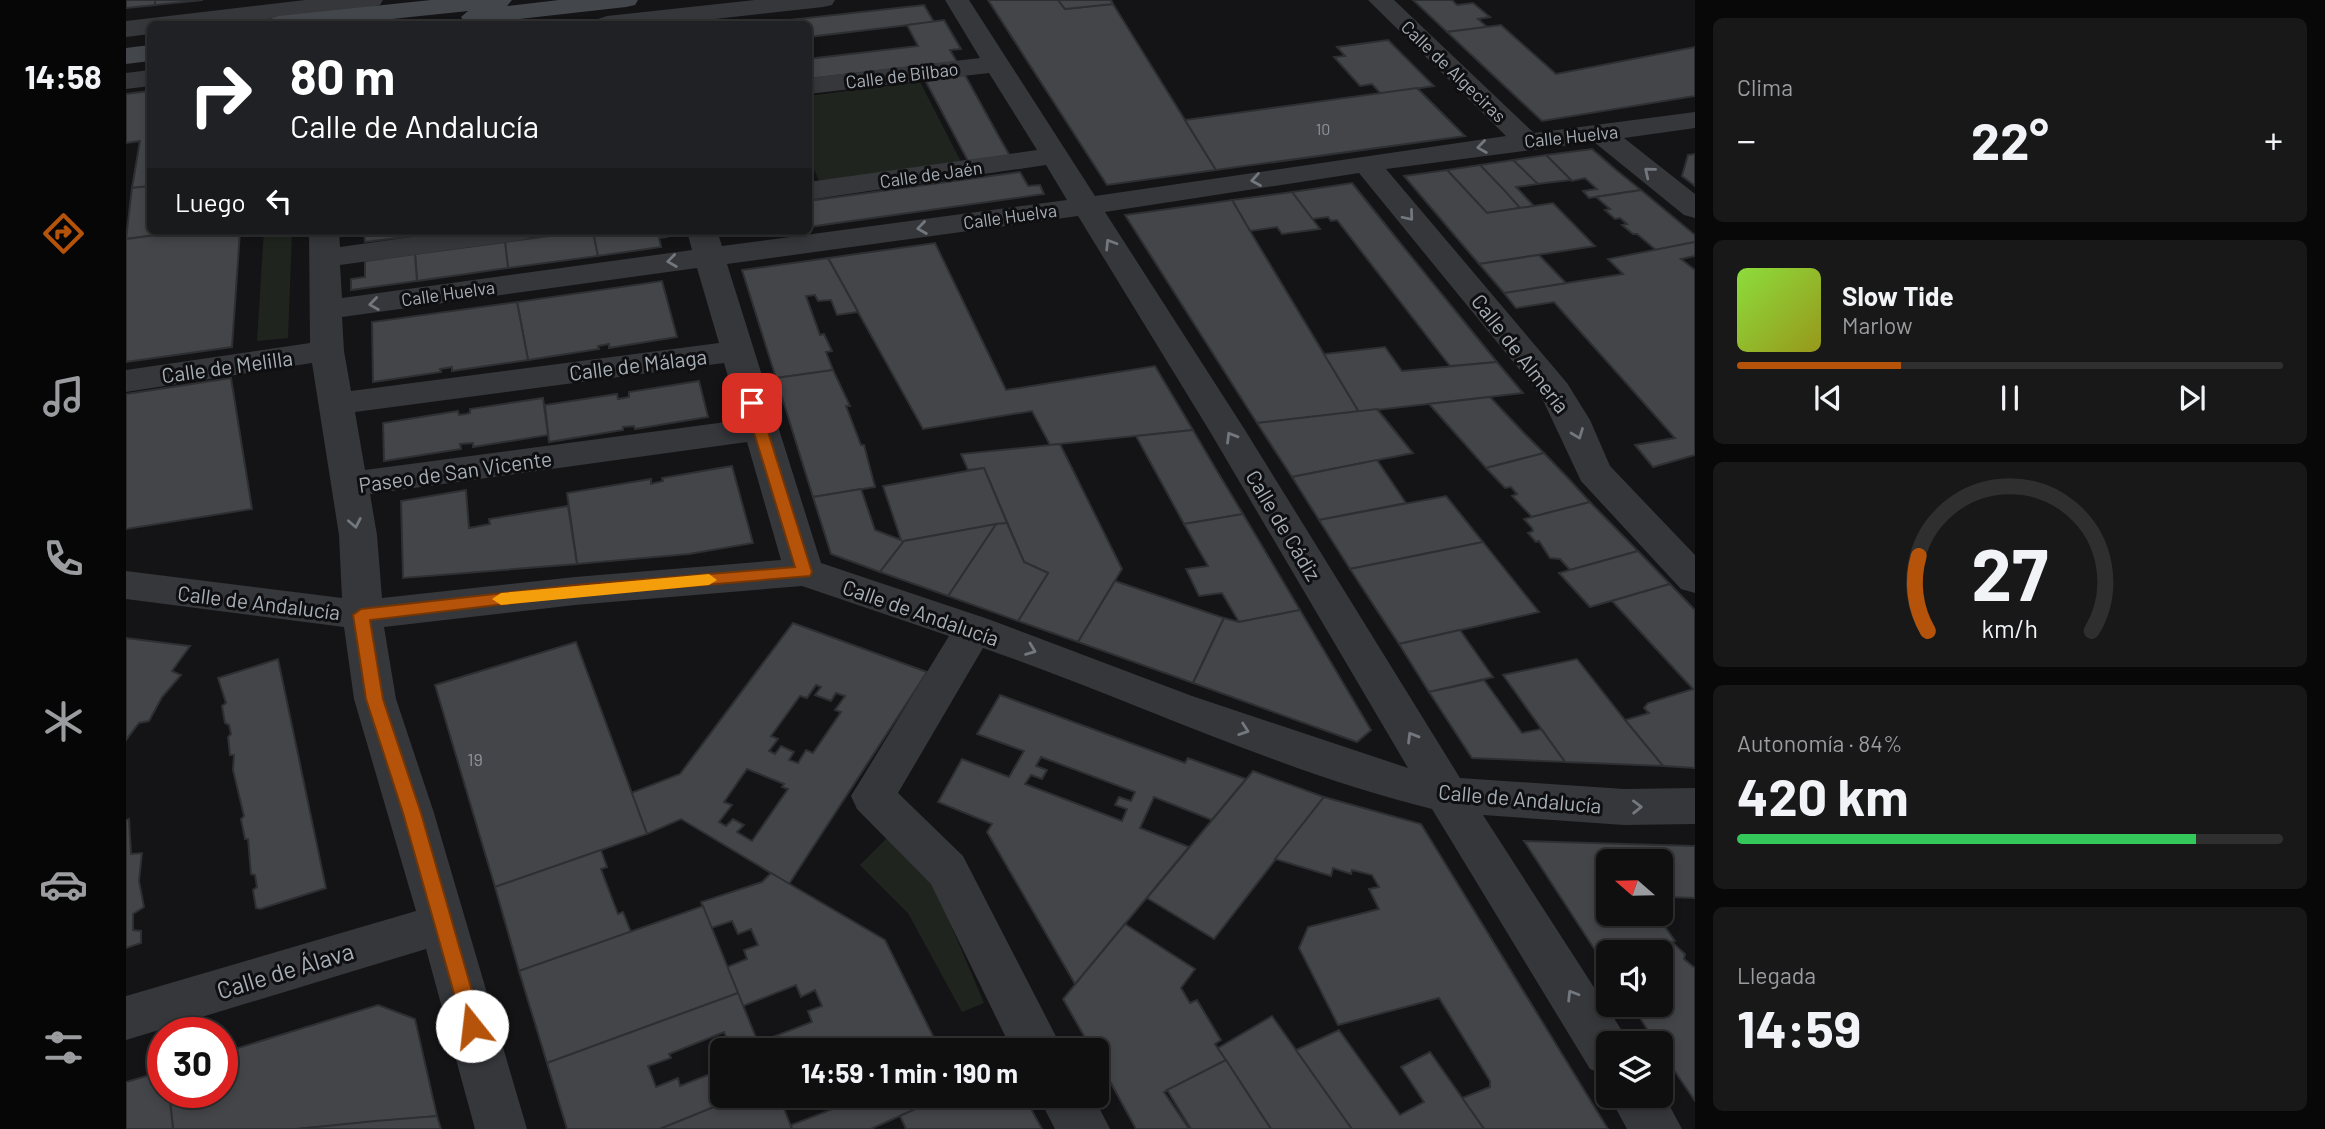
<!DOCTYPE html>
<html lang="es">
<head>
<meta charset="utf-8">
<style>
	body { margin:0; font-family:Barlow,sans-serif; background:#181819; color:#f1f3f6; height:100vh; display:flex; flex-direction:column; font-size:26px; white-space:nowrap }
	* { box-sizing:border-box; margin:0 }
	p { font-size:23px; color:#9b9c9f }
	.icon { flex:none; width:38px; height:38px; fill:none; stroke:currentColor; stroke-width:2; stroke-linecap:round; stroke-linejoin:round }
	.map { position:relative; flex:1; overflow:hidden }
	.details { display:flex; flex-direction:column; gap:18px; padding:18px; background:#080809; width:630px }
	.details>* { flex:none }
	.banner { position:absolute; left:21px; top:21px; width:665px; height:214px; border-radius:10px; box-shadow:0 4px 10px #0003,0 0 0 2px #2f2f30; background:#202124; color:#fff; overflow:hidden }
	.needle { width:46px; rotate:290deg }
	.fabs { position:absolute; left:1470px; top:849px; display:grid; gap:14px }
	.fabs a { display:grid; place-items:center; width:77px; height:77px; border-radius:10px; background:#0f0f10; box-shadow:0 4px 10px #0003,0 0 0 2px #2f2f30; font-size:35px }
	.speed { position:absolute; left:21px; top:1017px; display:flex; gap:14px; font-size:35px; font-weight:700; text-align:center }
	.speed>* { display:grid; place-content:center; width:91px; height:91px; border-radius:50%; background:#0f0f10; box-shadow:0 4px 10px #0003,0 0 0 2px #2f2f30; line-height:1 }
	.speed .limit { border:10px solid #d22; background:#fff; color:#111 }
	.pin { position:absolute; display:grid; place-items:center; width:60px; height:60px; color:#fff; margin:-30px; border-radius:14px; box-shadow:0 4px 10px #0006 }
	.me { position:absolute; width:77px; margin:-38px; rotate:344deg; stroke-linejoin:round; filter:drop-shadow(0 0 5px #0008) }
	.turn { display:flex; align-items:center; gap:24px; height:147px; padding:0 28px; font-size:32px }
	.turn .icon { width:91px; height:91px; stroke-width:2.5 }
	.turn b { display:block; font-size:49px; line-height:60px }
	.then { display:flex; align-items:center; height:66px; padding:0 28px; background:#0003; gap:14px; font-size:26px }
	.big { font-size:52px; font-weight:700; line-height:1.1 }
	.details .card { flex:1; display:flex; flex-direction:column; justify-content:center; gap:10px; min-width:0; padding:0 24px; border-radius:10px; background:#181819 }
	.details .dial { align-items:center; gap:0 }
	.dial svg { height:182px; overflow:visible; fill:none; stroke:#2f2f30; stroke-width:7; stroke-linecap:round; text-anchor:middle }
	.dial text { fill:#f1f3f6; stroke:none }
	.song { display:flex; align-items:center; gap:21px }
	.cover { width:84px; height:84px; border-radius:10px; background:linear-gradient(135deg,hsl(90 70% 55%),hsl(60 70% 35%)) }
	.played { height:7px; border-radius:4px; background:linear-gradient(90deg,#b45309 30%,#2f2f30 30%) }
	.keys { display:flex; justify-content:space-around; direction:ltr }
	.heat { display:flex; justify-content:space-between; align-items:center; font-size:38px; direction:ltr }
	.charge { height:10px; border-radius:5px; background:linear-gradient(90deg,#34c759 84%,#2f2f30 0) }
	.trip { position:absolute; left:584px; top:1038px; width:399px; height:70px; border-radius:10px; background:#0f0f10; box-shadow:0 4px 10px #0003,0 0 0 2px #2f2f30; font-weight:700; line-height:70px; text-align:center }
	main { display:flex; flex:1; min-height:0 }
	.tab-bar { display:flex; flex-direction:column; width:126px; justify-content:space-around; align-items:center; background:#060606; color:#9b9c9f }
	.tab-bar .icon { width:49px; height:49px }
	.tab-bar .current { color:#b45309 }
	.tab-bar b { font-size:32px; color:#f1f3f6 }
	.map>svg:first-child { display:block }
</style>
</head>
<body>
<main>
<nav class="tab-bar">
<b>14:58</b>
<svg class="icon current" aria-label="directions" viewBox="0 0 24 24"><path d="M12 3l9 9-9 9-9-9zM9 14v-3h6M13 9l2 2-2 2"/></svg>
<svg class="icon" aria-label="music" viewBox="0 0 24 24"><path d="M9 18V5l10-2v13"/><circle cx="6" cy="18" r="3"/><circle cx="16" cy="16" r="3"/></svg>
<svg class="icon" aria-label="phone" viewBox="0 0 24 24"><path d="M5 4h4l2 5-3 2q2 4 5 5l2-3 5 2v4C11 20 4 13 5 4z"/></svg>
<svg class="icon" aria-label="climate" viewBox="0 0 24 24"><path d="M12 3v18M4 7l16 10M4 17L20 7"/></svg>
<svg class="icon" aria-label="car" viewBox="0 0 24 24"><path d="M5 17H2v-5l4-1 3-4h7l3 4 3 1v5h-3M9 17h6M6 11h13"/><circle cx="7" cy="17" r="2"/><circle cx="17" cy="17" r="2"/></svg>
<svg class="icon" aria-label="filters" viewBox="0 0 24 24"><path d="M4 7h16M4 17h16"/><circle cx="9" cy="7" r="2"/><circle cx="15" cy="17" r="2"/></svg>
</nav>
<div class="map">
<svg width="1569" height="1129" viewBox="0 0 1569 1129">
	<rect width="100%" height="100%" fill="#141416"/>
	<!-- green -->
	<g fill="#1f251e">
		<path d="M794,82L836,164L695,185L683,158L682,96Z"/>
		<path d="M138,231H166L162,338L131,341Z"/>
		<path d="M761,838L805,878L858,1003L836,1012L782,913L734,865Z"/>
	</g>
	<!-- building -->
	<g fill="#434549" stroke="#2e2f32" stroke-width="2" fill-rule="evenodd">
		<path d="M0,0H29V5L0,8Z"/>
		<path d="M29,0H77L29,5Z"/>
		<path d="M862,0H932L939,9L987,4L1090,170L981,185Z"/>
		<path d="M932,0H985L987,4L939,9Z"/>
		<path d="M1287,0H1326L1331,5L1347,3L1364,17L1352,19L1361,27L1321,32Z"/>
		<path d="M798,5L808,22L682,37V24H627Z"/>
		<path d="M818,20L835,49L824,50L831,62L682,79V59L792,46L781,25Z"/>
		<path d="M1375,25L1430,74L1569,47V96L1416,121L1321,32Z"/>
		<path d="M1262,40L1308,86L1255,94L1246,84L1234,86L1208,57L1219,56L1211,47Z"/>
		<path d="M839,75L872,135L884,156L842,161L799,80Z"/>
		<path d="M1291,88L1339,136L1090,170L1059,120Z"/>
		<path d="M24,91V186L6,188L14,141L0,143V94Z"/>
		<path d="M1466,149L1489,169L1515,190L1463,198L1457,191L1471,189L1459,178L1446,181L1420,155Z"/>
		<path d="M1569,154V186L1556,176L1562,155Z"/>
		<path d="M1420,155L1445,180L1411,184L1387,160Z"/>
		<path d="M1387,160L1412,184L1390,187L1408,206L1394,208L1354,165Z"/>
		<path d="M1354,165L1379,191L1394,208L1361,213L1321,170Z"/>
		<path d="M1321,170L1361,213L1427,203L1469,246L1353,264L1278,176Z"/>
		<path d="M894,172L902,186L914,185L918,194L682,227V201Z"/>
		<path d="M1226,183L1267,234L1371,362L1324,366L1211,220L1205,221L1202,217L1186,219L1166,192Z"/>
		<path d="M24,186V231H61L0,239L6,188Z"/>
		<path d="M1515,190L1569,235V242L1530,250L1511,234H1507L1496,225L1501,224L1494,218L1489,219L1479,210L1484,209L1470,197Z"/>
		<path d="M1166,192L1194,229L1156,234L1151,227L1124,231L1106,200Z"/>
		<path d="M1106,200L1124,231L1233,412L1131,423L999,215Z"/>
		<path d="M61,231H114L106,347L0,362V239Z"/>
		<path d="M238,231H286V236L239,242Z"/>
		<path d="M460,231H467L472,256L382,268L379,242Z"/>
		<path d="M467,231H539L541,237L533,238L535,247L472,256Z"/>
		<path d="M379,242L382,268L291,281L289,254Z"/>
		<path d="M1569,242V256L1555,259L1569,270V455L1527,467L1509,445L1549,438L1428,302L1390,308L1378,293L1497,274L1482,259Z"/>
		<path d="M809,243L880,390L1029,366L1067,430L924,445L906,411L797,429L702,258Z"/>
		<path d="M289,254L291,281L225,290V279L239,277V261Z"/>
		<path d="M1413,255L1440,283L1378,293L1353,264Z"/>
		<path d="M702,258L732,312L711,315L705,300L692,301L689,295L680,296L694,335L698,334L706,351L700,352L707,370L650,378L616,270Z"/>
		<path d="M536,281L551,337L483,348V344L472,346L473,349L402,360L391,302Z"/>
		<path d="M391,302L402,360L326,371V367L314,369L315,372L247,382L246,322Z"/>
		<path d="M1259,347L1276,371L1371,362L1397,393L1233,412L1198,354Z"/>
		<path d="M707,370L724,406H720L735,445H738L749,487L687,497L650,378Z"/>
		<path d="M105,378L126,509L0,529V394Z"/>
		<path d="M573,381L582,417L509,429L508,426L497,427V430L423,442L419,405L491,394L492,399L503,397V392Z"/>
		<path d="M1364,397L1398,433L1418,453L1360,468L1303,404Z"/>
		<path d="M417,398L422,435L347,447V443L334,444L335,449L258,461L257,423L332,411L333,415L340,414L344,413V409Z"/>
		<path d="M1251,409L1287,453L1166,477L1131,423Z"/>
		<path d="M1067,430L1088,466L1117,514L1058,524L1010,436Z"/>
		<path d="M934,444L996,569L952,642L892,621L922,573L898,562L858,468L842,470L835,454Z"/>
		<path d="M1418,453L1442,478L1464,502L1406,517L1386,496L1391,494L1385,487L1379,488L1360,468Z"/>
		<path d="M1251,460L1280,503L1193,520L1166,477Z"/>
		<path d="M606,466L627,543L563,554L451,564L441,493L525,479V484L537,481L536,478Z"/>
		<path d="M858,468L881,523L778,541L754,572L705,554L687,497L735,489L749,530L775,540L757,486Z"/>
		<path d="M340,490L343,528L364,524L363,519L442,506L451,564L277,578L275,501Z"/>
		<path d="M1320,496L1357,542L1224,569L1193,520Z"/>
		<path d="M1464,502L1512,551L1444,570L1434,559L1424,558L1413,541L1410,542L1402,533L1407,531L1406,528L1398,519Z"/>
		<path d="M1117,514L1145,561L1174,610L1113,622L1096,593L1073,596L1060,569L1082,566L1058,524Z"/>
		<path d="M881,523L898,562L922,573L892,621L822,596L870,524Z"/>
		<path d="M870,524L822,596L754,572L778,541Z"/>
		<path d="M1357,542L1413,612L1273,644L1224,569Z"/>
		<path d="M1512,551L1544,584L1464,607L1433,573Z"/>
		<path d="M989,581L1098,618L1067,683L952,642Z"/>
		<path d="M1544,584L1569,610V768L1537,766L1499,720L1523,713L1518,708L1522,703L1567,689L1486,601Z"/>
		<path d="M1174,610L1245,730L1231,742L1067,683L1098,618L1113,622Z"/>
		<path d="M667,623L801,672L663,884L555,819L521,834L505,793L554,774ZM690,685L695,687L689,695L705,701L710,693L719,696L709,710L715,712L687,753L680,750L672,763L663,760L668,752L655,746L649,754L643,751L652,739L645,736L674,696L681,698ZM621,769L658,784L656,787L662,789L626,841L611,832L618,825L607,819L600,826L593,822L606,805L598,802Z"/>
		<path d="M1334,630L1367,677L1303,692L1273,644Z"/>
		<path d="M0,638L64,646L46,671L55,675L36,697L23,721L13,723L0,740Z"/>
		<path d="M450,642L521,834L369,887L309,685Z"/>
		<path d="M152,659L200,888L134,909L130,908L127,890L131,887L129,875L125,874L122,839H119L115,819L118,816L107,770L108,755H104L102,737L105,734L103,725L99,723L96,706L100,703L92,678Z"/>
		<path d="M1451,659L1499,720L1537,766L1439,762L1377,675Z"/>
		<path d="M1358,680L1396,733L1415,729L1439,762L1346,758L1303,692Z"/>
		<path d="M874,695L1059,763L1062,758L1120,779L1086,820L1028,797L1014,828L1063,847L949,984L861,832L866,824L812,802L836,759L883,777L898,751L851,734ZM915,757L1009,792L1005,801L993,797L989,805L1001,809L996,821L899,784L905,775L916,779L921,770L910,766Z"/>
		<path d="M1127,771L1198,797L1088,939L1021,898Z"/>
		<path d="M1198,797L1295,824L1482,1129H1358L1336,1098L1364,1087V1081L1313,998L1212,1025L1173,948L1182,927L1253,909L1243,889L1253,887L1246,875L1226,870L1225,874L1207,868L1205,876L1149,859Z"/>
		<path d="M3,819L5,854L16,853L13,881L18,907L7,914V930L15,931V943L0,948V820Z"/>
		<path d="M1398,841L1569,846V898L1542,897L1546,902L1535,905V861H1482V914H1530L1549,941L1546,942L1559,954L1558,959L1569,968V1101L1535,1051V1043H1530L1505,1004H1535V952H1482V970Z"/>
		<path d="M475,850L481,867L475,869L487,901L492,914L497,912L505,932L393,971L369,887Z"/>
		<path d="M645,873L759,940L814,1050H635L631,1043L686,1022L682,1011L696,1006L689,990L675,997L670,985L617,1006L601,967L621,959L618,950L632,945L625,929L612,934L606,921L585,928L575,902L636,882Z"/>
		<path d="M577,906L612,993L421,1063L393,971Z"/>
		<path d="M999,924L1069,969L1055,988L1064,1003L1071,1000L1095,1040L1089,1044L1100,1060L1038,1092L1063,1129H1010L980,1074L983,1072L979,1064L975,1066L971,1059V1050H966L937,999Z"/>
		<path d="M612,993L635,1050H605L598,1032L543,1054L545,1058L522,1066L530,1087L552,1078L554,1086L597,1069V1096H615L534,1129H441L421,1063Z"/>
		<path d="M252,1005L289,1019L311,1116L171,1129H47L43,1092H96V1053Z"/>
		<path d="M1146,1016L1170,1050L1226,1129H1145L1092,1048Z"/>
		<path d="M1213,1030L1274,1115L1298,1102L1275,1067L1304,1052L1358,1129H1226L1170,1050Z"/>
		<path d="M1100,1060L1135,1114L1145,1129H1065L1041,1090Z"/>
		<path d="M37,1071V1092H43L47,1129H0V1082Z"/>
		<path d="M615,1096H653L666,1129H534Z"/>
		<path d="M717,1096H818L745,1129H666L665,1125L720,1104Z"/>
		<path d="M898,1096L916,1129H780L774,1116L818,1096Z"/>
		<path d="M311,1116L315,1129H171L249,1121Z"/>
	</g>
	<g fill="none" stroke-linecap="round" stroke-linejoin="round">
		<!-- street -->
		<g fill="#35373b" fill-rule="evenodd">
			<path d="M179,0H257L254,5L245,7L97,24H24V34L0,37V21Z"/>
			<path d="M629,0H709L706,5L697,7L545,24H468L472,19L481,16Z"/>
			<path d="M819,0H843L969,196L1380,136L1242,0H1268L1408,133L1569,112V128L1498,138L1569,194V218L1558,215L1468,142L1260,169L1441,383L1464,420L1484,466L1569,555V593L1555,589L1455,481L1415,396L1233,173L979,212L1119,430L1334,778L1498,789L1569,788V824L1498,825L1357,815L1500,1037L1503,1043H1482V1076L1464,1069L1306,809C1152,771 1007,700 857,648L772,793L837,856L937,1050H886L805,884L731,809L725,796L823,636L676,586L449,605L258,627L270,699L308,813L401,1129H349L300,949L0,1040V996L290,911L228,699L218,627L0,599V571L216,598L213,535L186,363L0,392V370L184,343L183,231H213L214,247L328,231H410L406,237L395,240L214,265L216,298L566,250L561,231H591L596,246L941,200L920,165L682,200V182L911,150L863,73L682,94V78L854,58ZM952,216L1083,430L1282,768L1066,696L862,619L695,563L601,264ZM571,268L593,343L225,391L218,351L216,317ZM598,363L615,420L239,470L229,412ZM621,442L655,560L449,577L256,598L251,535L244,494Z"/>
			<path d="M24,70V86L0,89V73Z"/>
			<path d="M1535,1090L1556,1129H1501L1483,1096H1535Z"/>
			<path d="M912,1096H967L984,1129H929Z"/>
		</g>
		<!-- secondary -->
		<g fill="#43474b" fill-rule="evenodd">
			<path d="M305,0H386L381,6L433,0H512L509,5L500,7L349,24L339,22L335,17L342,11L218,24H140L144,19L153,16Z"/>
			<path d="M24,45V61L0,64V48Z"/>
		</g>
	</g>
	<!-- one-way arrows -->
	<defs><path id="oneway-chevron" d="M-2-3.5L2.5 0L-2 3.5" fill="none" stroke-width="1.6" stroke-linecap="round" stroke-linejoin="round" transform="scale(1.75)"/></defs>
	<g stroke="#73787f">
		<use href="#oneway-chevron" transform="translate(1356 147) rotate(172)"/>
		<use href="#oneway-chevron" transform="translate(1523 172) rotate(-141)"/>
		<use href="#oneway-chevron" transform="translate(1130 180) rotate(171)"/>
		<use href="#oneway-chevron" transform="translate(1283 216) rotate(50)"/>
		<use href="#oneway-chevron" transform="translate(796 228) rotate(172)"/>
		<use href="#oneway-chevron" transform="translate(984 244) rotate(-122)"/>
		<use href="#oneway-chevron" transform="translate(546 261) rotate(172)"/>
		<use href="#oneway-chevron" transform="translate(248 304) rotate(172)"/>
		<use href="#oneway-chevron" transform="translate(1452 434) rotate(69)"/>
		<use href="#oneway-chevron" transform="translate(1105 437) rotate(-121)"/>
		<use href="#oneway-chevron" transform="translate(229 523) rotate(79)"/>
		<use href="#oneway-chevron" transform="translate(905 650) rotate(21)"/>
		<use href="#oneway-chevron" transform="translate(1118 730) rotate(19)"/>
		<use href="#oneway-chevron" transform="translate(1286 737) rotate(-121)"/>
		<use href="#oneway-chevron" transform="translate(1511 807) rotate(-1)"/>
		<use href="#oneway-chevron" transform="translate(1446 995) rotate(-122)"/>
	</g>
	<!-- route -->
	<path fill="#b45309" stroke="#753606" stroke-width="2" d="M626,398L633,403L686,572L684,576L449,596L244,620L257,699L295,813L356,1026L353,1032L346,1035L339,1032L277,813L240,699L227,615L235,609L449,585L669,567L619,403Z"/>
	<!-- slow -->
	<path fill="#f59e0b" d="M583,574L591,580L583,585L375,605L366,599L375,593Z"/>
	<g text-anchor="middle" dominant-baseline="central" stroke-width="6" stroke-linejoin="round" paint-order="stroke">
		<!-- far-number labels -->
		<g font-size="16" fill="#8d949b">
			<text x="1197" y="128">10</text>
		</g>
		<!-- far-street labels -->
		<g font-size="18" fill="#a6aeb6" stroke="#0f0f11">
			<text transform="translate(1328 71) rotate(44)">Calle de Algeciras</text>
			<text transform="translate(776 75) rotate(-7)">Calle de Bilbao</text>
			<text transform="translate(1445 136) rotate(-6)">Calle Huelva</text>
			<text transform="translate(805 174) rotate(-8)">Calle de Jaén</text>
			<text transform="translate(884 216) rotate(-8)">Calle Huelva</text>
			<text transform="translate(322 293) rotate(-8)">Calle Huelva</text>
		</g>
		<!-- number labels -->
		<g font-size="18" fill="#8d949b">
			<text x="349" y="759">19</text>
		</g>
		<!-- street labels -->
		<g font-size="21" fill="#a6aeb6" stroke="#0f0f11">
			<text transform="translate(1395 353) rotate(52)">Calle de Almería</text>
			<text transform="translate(512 364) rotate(-7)">Calle de Málaga</text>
			<text transform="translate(101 366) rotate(-8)">Calle de Melilla</text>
			<text transform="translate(329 471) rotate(-8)">Paseo de San Vicente</text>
			<text transform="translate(1158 525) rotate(59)">Calle de Cádiz</text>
			<text transform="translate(133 602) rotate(7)">Calle de Andalucía</text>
			<text transform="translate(795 612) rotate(19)">Calle de Andalucía</text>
			<text transform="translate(1394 798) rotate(5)">Calle de Andalucía</text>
		</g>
		<!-- near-street labels -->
		<g font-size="24" fill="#a6aeb6" stroke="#0f0f11">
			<text transform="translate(159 970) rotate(-17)">Calle de Álava</text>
		</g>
	</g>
</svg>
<div class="fabs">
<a><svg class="needle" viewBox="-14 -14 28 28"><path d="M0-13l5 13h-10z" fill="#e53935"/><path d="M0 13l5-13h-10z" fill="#9b9c9f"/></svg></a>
<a><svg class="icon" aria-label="sound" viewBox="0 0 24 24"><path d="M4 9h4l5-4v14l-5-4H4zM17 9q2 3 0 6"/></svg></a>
<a><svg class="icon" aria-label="layers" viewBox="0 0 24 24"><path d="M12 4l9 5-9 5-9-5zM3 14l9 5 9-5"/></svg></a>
</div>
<div class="speed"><div class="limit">30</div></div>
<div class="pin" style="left:626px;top:403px;background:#d93025"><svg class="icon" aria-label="arrive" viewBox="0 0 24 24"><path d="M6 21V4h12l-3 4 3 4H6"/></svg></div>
<svg class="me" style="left:346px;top:1026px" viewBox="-20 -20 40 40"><circle r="19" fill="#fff"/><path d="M0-13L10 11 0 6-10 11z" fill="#b45309"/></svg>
<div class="trip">14:59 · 1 min · 190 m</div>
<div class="banner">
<div class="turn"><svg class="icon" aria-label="right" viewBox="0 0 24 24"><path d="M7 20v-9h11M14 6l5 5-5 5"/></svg><div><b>80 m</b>Calle de Andalucía</div></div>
<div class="then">Luego<svg class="icon" aria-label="left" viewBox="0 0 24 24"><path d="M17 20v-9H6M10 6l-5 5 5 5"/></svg></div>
</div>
</div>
<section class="details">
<div class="card"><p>Clima</p>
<div class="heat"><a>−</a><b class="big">22°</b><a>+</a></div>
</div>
<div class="card">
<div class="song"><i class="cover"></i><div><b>Slow Tide</b><p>Marlow</p></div></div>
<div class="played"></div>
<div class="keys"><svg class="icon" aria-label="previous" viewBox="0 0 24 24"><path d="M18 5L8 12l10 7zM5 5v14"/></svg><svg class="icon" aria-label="pause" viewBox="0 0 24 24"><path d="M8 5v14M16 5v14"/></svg><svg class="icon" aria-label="next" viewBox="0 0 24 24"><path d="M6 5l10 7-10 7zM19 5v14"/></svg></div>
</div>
<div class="card dial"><svg viewBox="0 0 100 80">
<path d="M14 69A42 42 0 1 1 86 69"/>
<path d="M14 69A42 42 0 0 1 10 36" stroke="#b45309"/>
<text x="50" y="56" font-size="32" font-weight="700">27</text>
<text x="50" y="72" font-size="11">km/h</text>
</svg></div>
<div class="card"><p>Autonomía · 84%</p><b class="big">420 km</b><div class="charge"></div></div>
<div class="card"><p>Llegada</p><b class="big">14:59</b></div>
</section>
</main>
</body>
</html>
